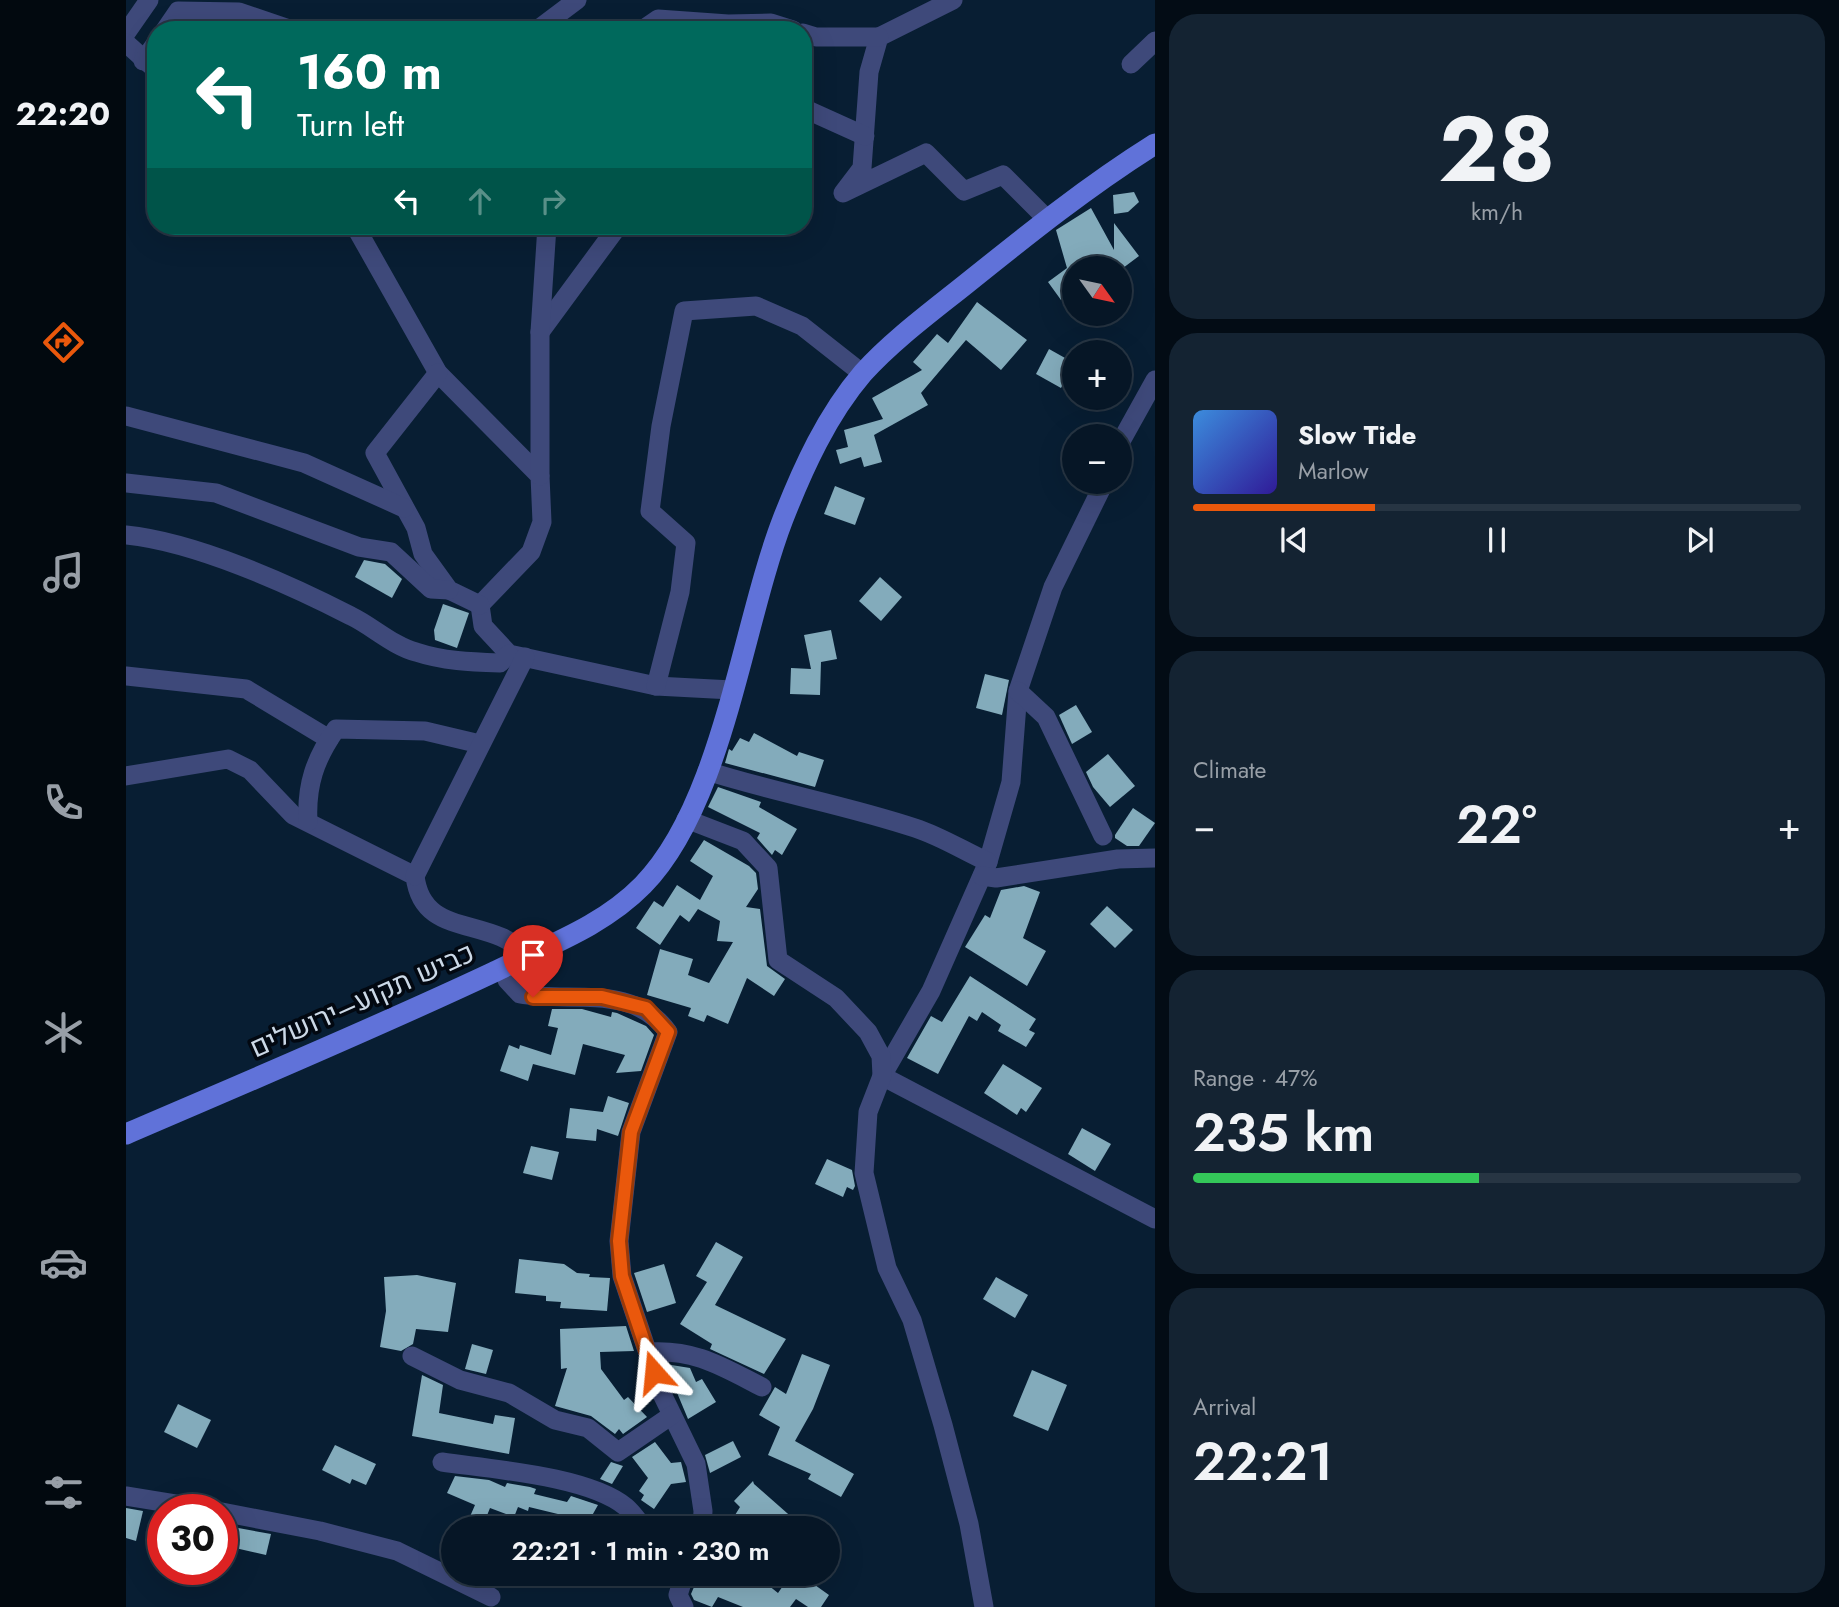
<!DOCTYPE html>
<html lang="en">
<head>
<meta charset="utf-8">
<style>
	body { margin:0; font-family:Jost,Heebo,sans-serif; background:#142332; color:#f1f3f6; height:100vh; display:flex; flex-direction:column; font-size:26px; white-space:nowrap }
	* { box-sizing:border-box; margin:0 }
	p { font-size:23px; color:#989fa7 }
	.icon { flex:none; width:38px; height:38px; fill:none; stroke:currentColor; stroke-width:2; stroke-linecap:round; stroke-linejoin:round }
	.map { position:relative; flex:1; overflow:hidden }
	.details { display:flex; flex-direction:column; gap:14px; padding:14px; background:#030c15; width:684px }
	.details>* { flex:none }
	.banner { position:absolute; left:21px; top:21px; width:665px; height:214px; border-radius:28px; box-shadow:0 7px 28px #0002,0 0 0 2px #273543; background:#00695c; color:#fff; overflow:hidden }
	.needle { width:46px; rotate:123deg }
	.controls { position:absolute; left:936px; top:256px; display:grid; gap:14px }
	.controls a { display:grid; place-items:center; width:70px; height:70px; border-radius:50%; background:#061626; box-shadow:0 7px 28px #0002,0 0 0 2px #273543; font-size:35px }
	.speed { position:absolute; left:21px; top:1494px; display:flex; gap:14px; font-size:35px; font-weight:700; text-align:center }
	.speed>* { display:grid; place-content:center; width:91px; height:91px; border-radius:50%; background:#061626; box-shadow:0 7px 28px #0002,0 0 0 2px #273543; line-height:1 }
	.speed .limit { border:10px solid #d22; background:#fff; color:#111 }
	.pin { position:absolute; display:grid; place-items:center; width:60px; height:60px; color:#fff; margin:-72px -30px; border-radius:50% 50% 50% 0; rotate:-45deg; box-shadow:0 0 7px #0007 }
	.pin .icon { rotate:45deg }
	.me { position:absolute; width:77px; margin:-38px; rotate:342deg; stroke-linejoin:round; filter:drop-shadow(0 0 5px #0008) }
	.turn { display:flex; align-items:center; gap:24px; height:147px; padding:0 35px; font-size:32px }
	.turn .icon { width:91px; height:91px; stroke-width:2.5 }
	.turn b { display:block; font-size:49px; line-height:60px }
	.lanes { display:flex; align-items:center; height:66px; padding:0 35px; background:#0003; justify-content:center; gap:35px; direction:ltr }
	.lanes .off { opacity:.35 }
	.big { font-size:52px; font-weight:600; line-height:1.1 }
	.details .widget { flex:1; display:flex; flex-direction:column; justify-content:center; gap:10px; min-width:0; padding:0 24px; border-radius:28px; background:#142332 }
	.details .dial { align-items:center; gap:0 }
	.dial b { font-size:91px; line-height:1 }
	.song { display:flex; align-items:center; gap:21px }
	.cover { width:84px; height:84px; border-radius:10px; background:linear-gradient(135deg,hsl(210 70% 55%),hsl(250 70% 35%)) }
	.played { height:7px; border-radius:4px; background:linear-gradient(90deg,#ea580c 30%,#273543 30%) }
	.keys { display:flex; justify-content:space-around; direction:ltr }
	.heat { display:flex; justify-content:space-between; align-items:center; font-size:38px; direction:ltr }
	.charge { height:10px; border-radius:5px; background:linear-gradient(90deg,#34c759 47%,#273543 0) }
	.trip { position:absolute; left:315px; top:1516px; width:399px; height:70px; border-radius:35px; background:#061626; box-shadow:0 7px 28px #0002,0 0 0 2px #273543; font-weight:600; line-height:70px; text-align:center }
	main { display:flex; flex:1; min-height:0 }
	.menu { display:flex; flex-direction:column; width:126px; justify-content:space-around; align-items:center; background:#02090f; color:#989fa7 }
	.menu .icon { width:49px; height:49px }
	.menu .active { color:#ea580c }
	.menu b { font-size:32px; color:#f1f3f6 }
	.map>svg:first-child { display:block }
</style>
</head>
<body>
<main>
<nav class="menu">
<b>22:20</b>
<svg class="icon active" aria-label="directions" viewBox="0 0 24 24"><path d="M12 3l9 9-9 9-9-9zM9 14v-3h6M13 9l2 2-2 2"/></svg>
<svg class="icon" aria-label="music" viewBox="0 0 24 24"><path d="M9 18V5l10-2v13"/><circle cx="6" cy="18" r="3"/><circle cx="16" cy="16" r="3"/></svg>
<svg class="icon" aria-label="phone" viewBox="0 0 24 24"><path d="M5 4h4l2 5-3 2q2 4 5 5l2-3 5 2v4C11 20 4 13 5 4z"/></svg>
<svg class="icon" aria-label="climate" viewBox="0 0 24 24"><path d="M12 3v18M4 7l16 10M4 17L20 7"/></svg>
<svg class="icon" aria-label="car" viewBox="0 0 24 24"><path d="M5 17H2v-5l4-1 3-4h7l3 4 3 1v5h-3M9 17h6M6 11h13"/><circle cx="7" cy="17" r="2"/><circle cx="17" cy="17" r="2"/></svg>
<svg class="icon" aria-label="filters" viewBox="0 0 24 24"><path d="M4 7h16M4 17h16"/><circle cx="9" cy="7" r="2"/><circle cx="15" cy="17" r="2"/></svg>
</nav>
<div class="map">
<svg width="1029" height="1607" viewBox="0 0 1029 1607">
	<rect width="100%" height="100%" fill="#081e33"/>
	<!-- building -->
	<g fill="#83abbb">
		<path d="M1008,192L1013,202L1002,212L988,214L987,195Z"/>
		<path d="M965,208L988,250V223L1013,256L997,268L999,272L994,275V268H988L980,257L966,268H948V285L935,300L922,282L941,268L930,230Z"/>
		<path d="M851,302L901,340L875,370L840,340L795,393L802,405L748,435L756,462L738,467L735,457L714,464L710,450L722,447L718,430L757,419L746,398L796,370L787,362L811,334L822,343Z"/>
		<path d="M923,349L948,363L935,388L910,374Z"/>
		<path d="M709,486L739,498L729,525L698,514Z"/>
		<path d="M238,560L259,564L276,579L266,598L229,577Z"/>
		<path d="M754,577L776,597L755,621L733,601Z"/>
		<path d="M317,604L343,613L331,648L309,640L308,630Z"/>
		<path d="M705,630L711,659L695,662L694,695L664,694L665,668L685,669L678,635Z"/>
		<path d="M859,674L883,680L876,715L850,708Z"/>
		<path d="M950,705L966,732L946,744L933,715Z"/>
		<path d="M628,733L671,756L673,752L698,760L689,787L599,763L603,749L606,751L614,738L623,742Z"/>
		<path d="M982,754L1009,786L984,807L967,787L960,772Z"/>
		<path d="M592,787L635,802L633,807L671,829L656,855L649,850L646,855L631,838L634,833L582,807Z"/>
		<path d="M1007,808L1029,823L1013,846H1001L989,838V835Z"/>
		<path d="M578,840L623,866L630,873L632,889L620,907L634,909L641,966L659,979L648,996L621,978L602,1024L581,1015L578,1022L562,1016L565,1008L521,995L534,949L567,959L562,975L583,983L607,942L591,941L594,921L572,909L563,922L554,915L534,945L510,928L528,901L537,907L551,885L574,900L587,876L564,861Z"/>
		<path d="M898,886L914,892L897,938L920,951L901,986L839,947L859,915L864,918L875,890Z"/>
		<path d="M981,906L1007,930L989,948L964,924Z"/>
		<path d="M844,976L910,1019L903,1030L909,1033L900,1047L872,1031L875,1025L856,1012L851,1021L843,1016L812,1074L781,1058L805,1016L816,1022Z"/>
		<path d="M426,1009H456L485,1017L486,1012L491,1013L520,1026L528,1035L515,1071L490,1073L499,1055L457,1044L449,1075L407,1064L402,1081L374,1071L383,1045L393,1049L394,1045L425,1055L432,1028L422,1026Z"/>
		<path d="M877,1064L916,1088L900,1112L895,1108L891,1115L858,1093Z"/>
		<path d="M482,1096L503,1103L492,1136L471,1129L470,1141L440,1138L444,1108L477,1112Z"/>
		<path d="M956,1128L985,1144L969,1171L942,1154Z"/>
		<path d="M405,1146L433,1152L426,1180L397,1173Z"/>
		<path d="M701,1159L726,1170L729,1186L727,1190L721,1187L717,1197L689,1184Z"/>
		<path d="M590,1242L617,1257L589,1305L660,1339L638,1374L584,1349L586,1344L554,1324L581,1282L570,1276Z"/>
		<path d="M393,1259L438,1264L451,1273L464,1274L463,1277L484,1278L481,1311L434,1308L435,1302L420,1301V1296L389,1293Z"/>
		<path d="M538,1264L550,1303L521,1312L508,1273Z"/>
		<path d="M291,1275L330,1283L322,1332L290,1329L287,1344L275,1351L254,1347L260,1311L258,1277Z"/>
		<path d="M870,1277L902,1295L889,1318L857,1299Z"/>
		<path d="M500,1326L508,1351L474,1352L475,1369L498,1400L502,1397L521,1417L497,1434L493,1429L489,1434L465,1416L429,1406L441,1368L435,1369L434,1329Z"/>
		<path d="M346,1344L367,1350L360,1374L339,1369Z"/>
		<path d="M676,1354L704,1365L687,1409L669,1441L728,1474L715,1497L682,1479L685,1474L642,1455L654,1427L633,1415L649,1387L660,1394Z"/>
		<path d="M539,1364L564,1368L570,1382L576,1379L590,1402L562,1419Z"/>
		<path d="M906,1370L941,1385L922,1431L887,1416Z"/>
		<path d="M296,1375L317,1385L313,1413L367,1424L369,1415L389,1418L383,1454L286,1436Z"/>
		<path d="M52,1404L85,1420L71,1448L38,1432Z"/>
		<path d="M607,1441L615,1457L584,1473L579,1455Z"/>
		<path d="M529,1442L545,1463L555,1462L560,1482L545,1484L528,1509L515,1500L518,1495L513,1491L522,1478L506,1457Z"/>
		<path d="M209,1445L250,1464L240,1485L226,1479L224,1484L196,1470Z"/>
		<path d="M485,1462L497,1466L486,1484L474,1479Z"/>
		<path d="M329,1476L363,1480L379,1487L381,1483L404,1487L410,1489L408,1494L441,1502L445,1496L472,1505L459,1528L436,1515L403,1507L402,1511L392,1507L388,1517L364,1508L356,1528H339L349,1505L321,1493Z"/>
		<path d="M627,1481L628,1484L678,1528H601L614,1507L608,1501Z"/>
		<path d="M0,1508L17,1511L10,1541L0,1538Z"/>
		<path d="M96,1525L145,1534L140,1555L96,1545Z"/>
		<path d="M574,1573H627L652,1593L666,1573H672L703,1595L695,1607H682L670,1599L664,1607H617L592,1597L586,1607L568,1600L565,1594Z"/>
	</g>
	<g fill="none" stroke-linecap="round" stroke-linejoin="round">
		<!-- minor -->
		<g stroke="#3e497a" stroke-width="19">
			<path d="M827,0L753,37L743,72L736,168L717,193L800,153L838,191L877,175L921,219"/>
			<path d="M39,30L52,11L113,12L166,30"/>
			<path d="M411,30L451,0"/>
			<path d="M516,30L532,19L602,24L645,23L667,30"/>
			<path d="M0,33L23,0"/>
			<path d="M677,33L690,37H753"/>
			<path d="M0,43L30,70"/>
			<path d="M17,61L30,43"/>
			<path d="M1005,64L1029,41"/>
			<path d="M677,108L739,136"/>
			<path d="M229,226L312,373L414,476L416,522L405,552L354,605L357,626L383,654L530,686L606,690"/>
			<path d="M414,332L492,226"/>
			<path d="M312,373L249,453L290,528L297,554L323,590L354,605"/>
			<path d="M0,416L178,463L278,508"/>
			<path d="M994,443L1029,380"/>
			<path d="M414,476V332L421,226"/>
			<path d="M979,481L927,587L892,691L885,782L862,862L805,991L756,1076L1029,1219"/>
			<path d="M0,483L90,493L233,547L265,552L305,589L323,590"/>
			<path d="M0,535C69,542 163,584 225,616C246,626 267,646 290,652C317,661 345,662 374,663L383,654"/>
			<path d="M0,676L120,689L203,739"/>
			<path d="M530,686L554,592L560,543L524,511L535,426L558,311L630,306L676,326L737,374"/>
			<path d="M892,691L920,717L977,836"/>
			<path d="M581,771C650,793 720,805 789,828C814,836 838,851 862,862"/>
			<path d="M0,776L102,759L124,770L167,815L289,876C295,926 337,921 375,937C385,941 394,949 403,955"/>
			<path d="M560,819L617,841L642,868L652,960L710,998L742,1032L755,1056L756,1076L742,1112L738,1173L761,1268L786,1320L817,1425L843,1524L858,1607"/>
			<path d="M182,822C180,785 189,759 210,729L299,731L354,744"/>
			<path d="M289,876L399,657"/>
			<path d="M856,876L870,878L992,859L1029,858"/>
			<path d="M377,967L381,980L394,994C446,1003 507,983 542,1032L505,1132L493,1241L496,1276L535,1392L570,1464L577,1511L576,1528"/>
			<path d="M522,1352C569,1349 595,1366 636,1387"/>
			<path d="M286,1356L334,1380L383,1393L429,1420L462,1428L492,1452L546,1415"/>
			<path d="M316,1462C364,1469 463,1476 500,1507C507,1513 512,1521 518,1528"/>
			<path d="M0,1496L86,1510"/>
			<path d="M96,1512L194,1531L271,1551L365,1597"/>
			<path d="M558,1607L552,1595L559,1573"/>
		</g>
		<!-- major -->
		<path stroke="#6072d9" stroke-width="21" d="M0,1134C123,1081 247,1029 368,972C420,946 476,927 517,885C597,803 616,625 657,519C677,468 701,415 737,373C767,340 805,312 840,284C901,235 962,186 1029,144"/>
	</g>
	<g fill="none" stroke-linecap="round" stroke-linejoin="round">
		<!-- route casing -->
		<g stroke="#983908" stroke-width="18">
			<path id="route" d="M407,997H476L520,1008L542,1032L505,1132L493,1241L496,1276L528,1372"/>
		</g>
		<!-- route -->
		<use href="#route" stroke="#ea580c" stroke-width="12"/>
	</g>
	<g text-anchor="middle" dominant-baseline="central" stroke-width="7" stroke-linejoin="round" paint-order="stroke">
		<!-- street labels -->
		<g font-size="28" fill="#cbd8e6" stroke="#020811">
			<text transform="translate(236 1000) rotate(-24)">כביש תקוע–ירושלים</text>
		</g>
	</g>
</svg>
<div class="controls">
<a><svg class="needle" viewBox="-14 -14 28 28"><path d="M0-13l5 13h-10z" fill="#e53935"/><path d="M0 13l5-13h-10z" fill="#989fa7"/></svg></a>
<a>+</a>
<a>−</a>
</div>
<div class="speed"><div class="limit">30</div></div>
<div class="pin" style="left:407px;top:997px;background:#d93025"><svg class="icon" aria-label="arrive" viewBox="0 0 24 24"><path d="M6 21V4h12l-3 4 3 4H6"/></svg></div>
<svg class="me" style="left:528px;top:1372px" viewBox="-20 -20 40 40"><path d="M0-17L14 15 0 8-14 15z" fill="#ea580c" stroke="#fff" stroke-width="4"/></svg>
<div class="trip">22:21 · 1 min · 230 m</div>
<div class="banner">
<div class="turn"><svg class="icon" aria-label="left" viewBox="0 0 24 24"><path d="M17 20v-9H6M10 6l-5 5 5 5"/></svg><div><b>160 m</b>Turn left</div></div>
<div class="lanes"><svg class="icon" aria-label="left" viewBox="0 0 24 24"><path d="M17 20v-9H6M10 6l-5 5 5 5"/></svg><svg class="icon off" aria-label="ahead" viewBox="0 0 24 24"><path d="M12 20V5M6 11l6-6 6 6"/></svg><svg class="icon off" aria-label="right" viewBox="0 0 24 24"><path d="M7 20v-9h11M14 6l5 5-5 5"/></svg></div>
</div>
</div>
<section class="details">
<div class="widget dial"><b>28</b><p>km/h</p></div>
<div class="widget">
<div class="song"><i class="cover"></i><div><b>Slow Tide</b><p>Marlow</p></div></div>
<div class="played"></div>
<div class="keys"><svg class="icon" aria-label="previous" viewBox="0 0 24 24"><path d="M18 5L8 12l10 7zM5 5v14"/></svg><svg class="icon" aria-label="pause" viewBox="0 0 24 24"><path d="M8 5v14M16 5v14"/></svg><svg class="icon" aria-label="next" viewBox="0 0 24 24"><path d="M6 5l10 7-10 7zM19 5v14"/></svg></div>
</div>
<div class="widget"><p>Climate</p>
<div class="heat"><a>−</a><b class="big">22°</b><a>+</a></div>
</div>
<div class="widget"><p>Range · 47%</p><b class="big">235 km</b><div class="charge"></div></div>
<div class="widget"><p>Arrival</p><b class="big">22:21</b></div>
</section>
</main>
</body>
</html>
